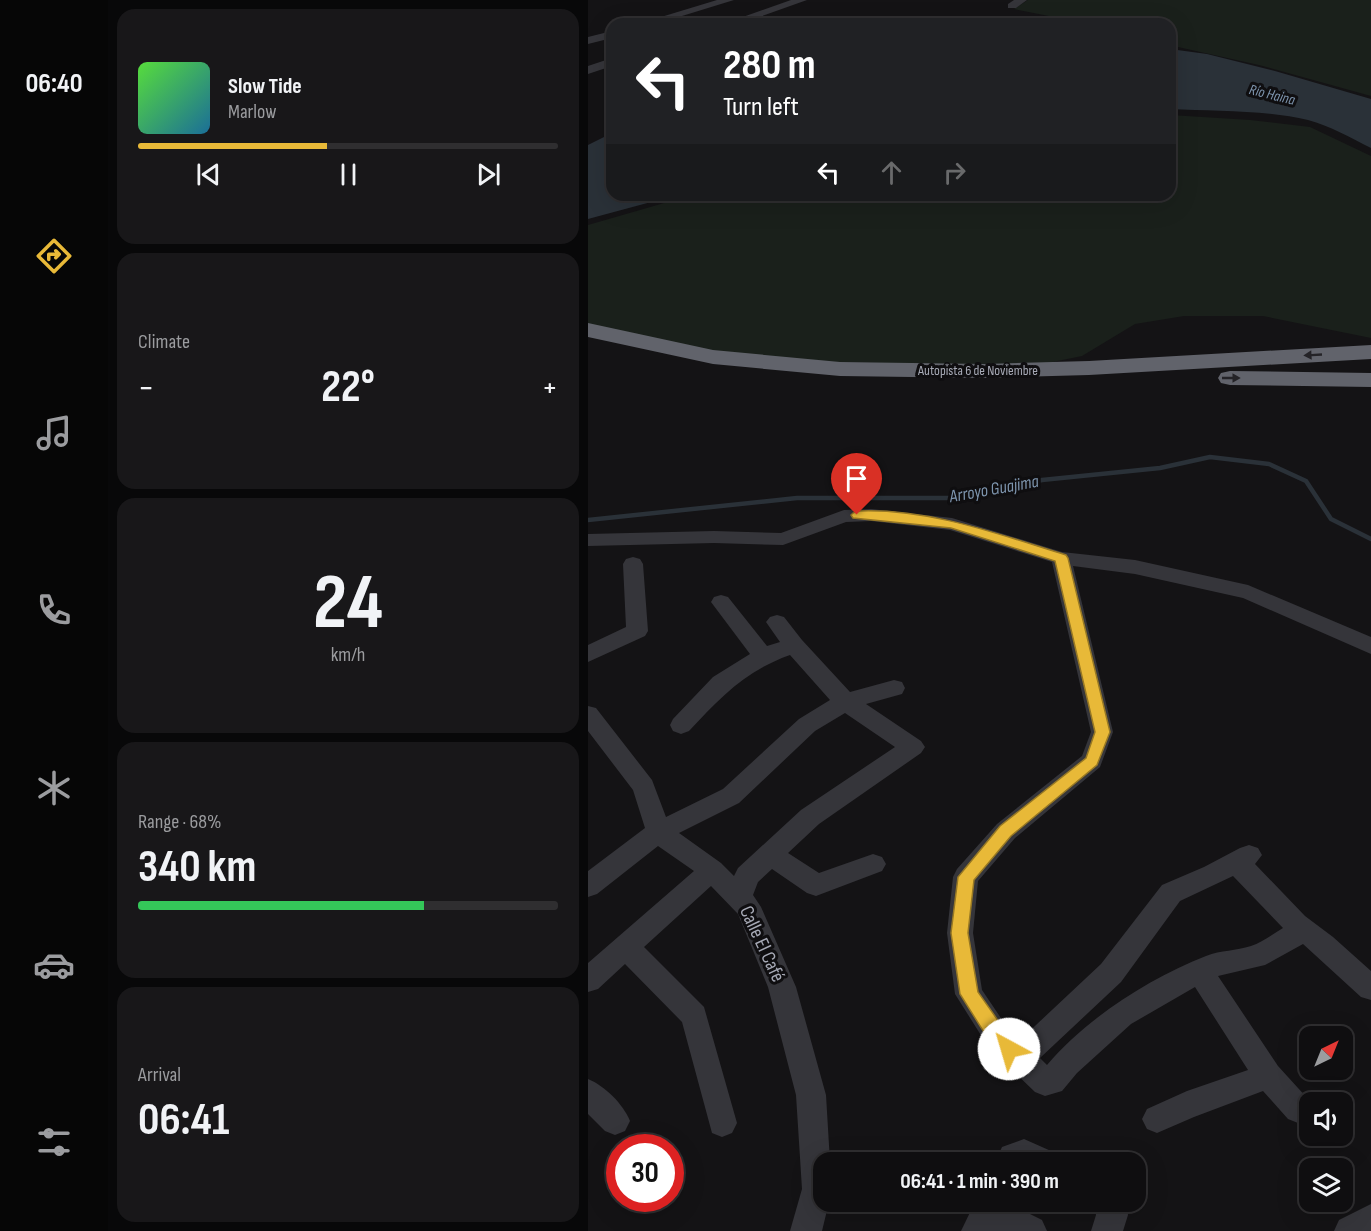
<!DOCTYPE html>
<html lang="en">
<head>
<meta charset="utf-8">
<style>
	body { margin:0; font-family:"Sofia Sans Condensed",sans-serif; background:#181719; color:#f1f3f6; height:100vh; display:flex; flex-direction:column; font-size:22px; white-space:nowrap }
	* { box-sizing:border-box; margin:0 }
	p { font-size:20px; color:#9b9c9f }
	.icon { flex:none; width:33px; height:33px; fill:none; stroke:currentColor; stroke-width:2; stroke-linecap:round; stroke-linejoin:round }
	.map { position:relative; flex:1; overflow:hidden }
	.drawer { display:flex; flex-direction:column; gap:9px; padding:9px; background:#080809; width:480px }
	.drawer>* { flex:none }
	.banner { position:absolute; left:18px; top:18px; width:570px; height:183px; border-radius:18px; box-shadow:0 6px 24px #0002,0 0 0 2px #2f2e30; background:#202124; color:#fff; overflow:hidden }
	.needle { width:39px; rotate:43deg }
	.fabs { position:absolute; left:711px; top:1026px; display:grid; gap:12px }
	.fabs a { display:grid; place-items:center; width:54px; height:54px; border-radius:12px; background:#0f0e10; box-shadow:0 6px 24px #0002,0 0 0 2px #2f2e30; font-size:30px }
	.speed { position:absolute; left:18px; top:1134px; display:flex; gap:12px; font-size:30px; font-weight:700; text-align:center }
	.speed>* { display:grid; place-content:center; width:78px; height:78px; border-radius:50%; background:#0f0e10; box-shadow:0 6px 24px #0002,0 0 0 2px #2f2e30; line-height:1 }
	.speed .limit { border:9px solid #d22; background:#fff; color:#111 }
	.pin { position:absolute; display:grid; place-items:center; width:51px; height:51px; color:#fff; margin:-62px -26px; border-radius:50% 50% 50% 0; rotate:-45deg; box-shadow:0 0 6px #0007 }
	.pin .icon { rotate:45deg }
	.me { position:absolute; width:66px; margin:-33px; rotate:321deg; stroke-linejoin:round; filter:drop-shadow(0 0 4px #0008) }
	.turn { display:flex; align-items:center; gap:21px; height:126px; padding:0 18px; font-size:27px }
	.turn .icon { width:78px; height:78px; stroke-width:2.5 }
	.turn b { display:block; font-size:42px; line-height:51px }
	.lanes { display:flex; align-items:center; height:57px; padding:0 18px; background:#0003; justify-content:center; gap:30px; direction:ltr }
	.lanes .off { opacity:.35 }
	.big { font-size:45px; font-weight:700; line-height:1.1 }
	.drawer .card { flex:1; display:flex; flex-direction:column; justify-content:center; gap:9px; min-width:0; padding:0 21px; border-radius:18px; background:#181719 }
	.drawer .dial { align-items:center; gap:0 }
	.dial b { font-size:78px; line-height:1 }
	.song { display:flex; align-items:center; gap:18px }
	.cover { width:72px; height:72px; border-radius:9px; background:linear-gradient(135deg,hsl(110 70% 55%),hsl(200 70% 35%)) }
	.played { height:6px; border-radius:3px; background:linear-gradient(90deg,#e8b938 45%,#2f2e30 45%) }
	.keys { display:flex; justify-content:space-around; direction:ltr }
	.heat { display:flex; justify-content:space-between; align-items:center; font-size:33px; direction:ltr }
	.charge { height:9px; border-radius:4px; background:linear-gradient(90deg,#34c759 68%,#2f2e30 0) }
	.trip { position:absolute; left:225px; top:1152px; width:333px; height:60px; border-radius:18px; background:#0f0e10; box-shadow:0 6px 24px #0002,0 0 0 2px #2f2e30; font-weight:700; line-height:60px; text-align:center }
	main { display:flex; flex:1; min-height:0 }
	.menu { display:flex; flex-direction:column; width:108px; justify-content:space-around; align-items:center; background:#060606; color:#9b9c9f }
	.menu .icon { width:42px; height:42px }
	.menu .on { color:#e8b938 }
	.menu b { font-size:27px; color:#f1f3f6 }
	.map>svg:first-child { display:block }
</style>
</head>
<body>
<main>
<nav class="menu">
<b>06:40</b>
<svg class="icon on" aria-label="directions" viewBox="0 0 24 24"><path d="M12 3l9 9-9 9-9-9zM9 14v-3h6M13 9l2 2-2 2"/></svg>
<svg class="icon" aria-label="music" viewBox="0 0 24 24"><path d="M9 18V5l10-2v13"/><circle cx="6" cy="18" r="3"/><circle cx="16" cy="16" r="3"/></svg>
<svg class="icon" aria-label="phone" viewBox="0 0 24 24"><path d="M5 4h4l2 5-3 2q2 4 5 5l2-3 5 2v4C11 20 4 13 5 4z"/></svg>
<svg class="icon" aria-label="climate" viewBox="0 0 24 24"><path d="M12 3v18M4 7l16 10M4 17L20 7"/></svg>
<svg class="icon" aria-label="car" viewBox="0 0 24 24"><path d="M5 17H2v-5l4-1 3-4h7l3 4 3 1v5h-3M9 17h6M6 11h13"/><circle cx="7" cy="17" r="2"/><circle cx="17" cy="17" r="2"/></svg>
<svg class="icon" aria-label="filters" viewBox="0 0 24 24"><path d="M4 7h16M4 17h16"/><circle cx="9" cy="7" r="2"/><circle cx="15" cy="17" r="2"/></svg>
</nav>
<section class="drawer">
<div class="card">
<div class="song"><i class="cover"></i><div><b>Slow Tide</b><p>Marlow</p></div></div>
<div class="played"></div>
<div class="keys"><svg class="icon" aria-label="previous" viewBox="0 0 24 24"><path d="M18 5L8 12l10 7zM5 5v14"/></svg><svg class="icon" aria-label="pause" viewBox="0 0 24 24"><path d="M8 5v14M16 5v14"/></svg><svg class="icon" aria-label="next" viewBox="0 0 24 24"><path d="M6 5l10 7-10 7zM19 5v14"/></svg></div>
</div>
<div class="card"><p>Climate</p>
<div class="heat"><a>−</a><b class="big">22°</b><a>+</a></div>
</div>
<div class="card dial"><b>24</b><p>km/h</p></div>
<div class="card"><p>Range · 68%</p><b class="big">340 km</b><div class="charge"></div></div>
<div class="card"><p>Arrival</p><b class="big">06:41</b></div>
</section>
<div class="map">
<svg width="783" height="1231" viewBox="0 0 783 1231">
	<rect width="100%" height="100%" fill="#141315"/>
	<!-- green -->
	<g fill="#1a201b">
		<path d="M440,0H783V96L671,65L590,47L582,43V24H501L426,9Z"/>
		<path d="M582,115L662,120L722,127L783,156V338L675,316H596L547,324L494,356L445,366L193,361L71,342L0,324V225L104,195H582Z"/>
	</g>
	<!-- water -->
	<g fill="#2a3138">
		<path d="M582,49L619,54L687,71L783,99V148C763,138 742,126 720,120C677,110 626,111 582,109Z"/>
		<path d="M24,133V195H89L0,219V145Z"/>
	</g>
	<g fill="none" stroke-linecap="round" stroke-linejoin="round">
		<!-- stream -->
		<path stroke="#2a3138" stroke-width="4.5" d="M0,520L209,498H375L454,480L572,468L622,457L681,464L718,481L743,519L783,539"/>
		<!-- minor -->
		<g fill="#35353a" fill-rule="evenodd">
			<path d="M129,0H146L68,24H50Z"/>
			<path d="M203,0H219L152,24H135Z"/>
			<path d="M426,0H439L428,8H420V4Z"/>
			<path d="M24,31V38L0,44V37Z"/>
			<path d="M24,58V66L0,74V66Z"/>
			<path d="M283,509L364,518L474,552L547,560L660,585L783,637V654L655,598L547,574L485,566L525,732L512,767L427,838L390,881L385,933L394,990L421,1030L432,1040L513,964L574,885L616,867L652,848L661,845L670,848L674,855L667,864L717,916L745,937L783,971V1000L773,997L715,944L677,965L630,976L690,1066L720,1099V1119L710,1123L700,1119L675,1091L606,1117L569,1133L559,1129L554,1119L559,1109L599,1091L660,1070L607,987L543,1024L489,1073L474,1091L457,1096L447,1092L401,1048L367,994L359,933L365,877L369,869L409,824L494,756L503,732L464,562L362,530L283,521L258,522L195,545L126,543L0,546V534L126,531L193,533L256,510ZM645,876L695,928C685,934 674,942 663,946C648,951 633,950 618,956C560,979 499,1018 459,1065L452,1058L533,982L592,901Z"/>
			<path d="M45,557L52,559L55,564L60,631L57,636L0,662V645L38,627L35,564L38,559Z"/>
			<path d="M133,595L140,597L179,646L192,642L178,622L182,617L189,615L196,617L214,640L262,692L306,680L314,682L317,688L314,694L278,704L333,741L337,747L333,753L231,824L200,853L231,873L285,854L294,857L298,864L294,871L228,896L219,893L184,869L170,882L165,895L173,907L208,987L238,1095L242,1162H236V1202H241L234,1231H202L214,1189L208,1095L180,987L150,914L123,886L56,947L116,1007L149,1123L144,1133L134,1137L124,1133L94,1022L37,964L10,989L0,992V963L106,871L70,846L9,894L0,897V871L57,828L45,790L0,731V706L8,708L64,780L78,817L135,789L211,719L242,700L202,655C157,671 133,697 101,731L93,734L85,731L82,725L85,719L125,677L162,654L123,602L126,597ZM257,713L307,747L213,810L150,868L146,876L133,863L91,833L151,803L227,731Z"/>
			<path d="M0,1079C17,1086 35,1104 42,1121L37,1131L27,1135L17,1131L0,1114Z"/>
			<path d="M436,1139L463,1151L467,1162H407L414,1147Z"/>
			<path d="M387,1202H418L454,1220L459,1231H373Z"/>
			<path d="M507,1202H538L540,1215L535,1231H503L508,1215Z"/>
			<path d="M783,1204V1231H746L751,1220Z"/>
		</g>
		<!-- highway -->
		<g fill="#61636b" fill-rule="evenodd">
			<path d="M0,323L125,350L252,362L396,364L501,361L783,345V359L501,375L396,378L252,376L125,364L0,337Z"/>
			<path d="M642,371L783,373V387L642,385L633,383L630,378L633,373Z"/>
		</g>
	</g>
	<!-- one-way arrows -->
	<defs><path id="oneway-solid" d="M-6-.8H1V-3.2L6.5 0L1 3.2V.8H-6Z" transform="scale(1.5)"/></defs>
	<g fill="#242327">
		<use href="#oneway-solid" transform="translate(725 355) rotate(177)"/>
		<use href="#oneway-solid" transform="translate(643 378)"/>
	</g>
	<!-- route -->
	<path fill="#e8b938" stroke="#977824" stroke-width="1.5" d="M269,511C341,508 410,534 478,555L480,558L522,732L509,765L423,836L386,880L380,933L390,992L430,1049L427,1055L421,1057L414,1055L404,1045L372,994L363,933L370,877L412,826L498,758L507,732L467,561L363,528L265,518L263,515L265,513Z"/>
	<g text-anchor="middle" dominant-baseline="central" stroke-width="6" stroke-linejoin="round" paint-order="stroke">
		<!-- far-street labels -->
		<g font-size="14" fill="#a6a9b5" stroke="#0f0e10">
			<text x="390" y="370">Autopista 6 de Noviembre</text>
		</g>
		<!-- far-water labels -->
		<g font-size="15" font-style="italic" fill="#7e95ae" stroke="#0f0e10">
			<text transform="translate(684 95) rotate(14)">Río Haina</text>
		</g>
		<!-- water labels -->
		<g font-size="18" font-style="italic" fill="#7e95ae" stroke="#0f0e10">
			<text transform="translate(406 489) rotate(-10)">Arroyo Guajima</text>
		</g>
		<!-- near-street labels -->
		<g font-size="20" fill="#a6a9b5" stroke="#0f0e10">
			<text transform="translate(174 944) rotate(65)">Calle El Café</text>
		</g>
	</g>
</svg>
<div class="fabs">
<a><svg class="needle" viewBox="-14 -14 28 28"><path d="M0-13l5 13h-10z" fill="#e53935"/><path d="M0 13l5-13h-10z" fill="#9b9c9f"/></svg></a>
<a><svg class="icon" aria-label="sound" viewBox="0 0 24 24"><path d="M4 9h4l5-4v14l-5-4H4zM17 9q2 3 0 6"/></svg></a>
<a><svg class="icon" aria-label="layers" viewBox="0 0 24 24"><path d="M12 4l9 5-9 5-9-5zM3 14l9 5 9-5"/></svg></a>
</div>
<div class="speed"><div class="limit">30</div></div>
<div class="pin" style="left:269px;top:515px;background:#d93025"><svg class="icon" aria-label="arrive" viewBox="0 0 24 24"><path d="M6 21V4h12l-3 4 3 4H6"/></svg></div>
<svg class="me" style="left:421px;top:1049px" viewBox="-20 -20 40 40"><circle r="19" fill="#fff"/><path d="M0-13L10 11 0 6-10 11z" fill="#e8b938"/></svg>
<div class="trip">06:41 · 1 min · 390 m</div>
<div class="banner">
<div class="turn"><svg class="icon" aria-label="left" viewBox="0 0 24 24"><path d="M17 20v-9H6M10 6l-5 5 5 5"/></svg><div><b>280 m</b>Turn left</div></div>
<div class="lanes"><svg class="icon" aria-label="left" viewBox="0 0 24 24"><path d="M17 20v-9H6M10 6l-5 5 5 5"/></svg><svg class="icon off" aria-label="ahead" viewBox="0 0 24 24"><path d="M12 20V5M6 11l6-6 6 6"/></svg><svg class="icon off" aria-label="right" viewBox="0 0 24 24"><path d="M7 20v-9h11M14 6l5 5-5 5"/></svg></div>
</div>
</div>
</main>
</body>
</html>
